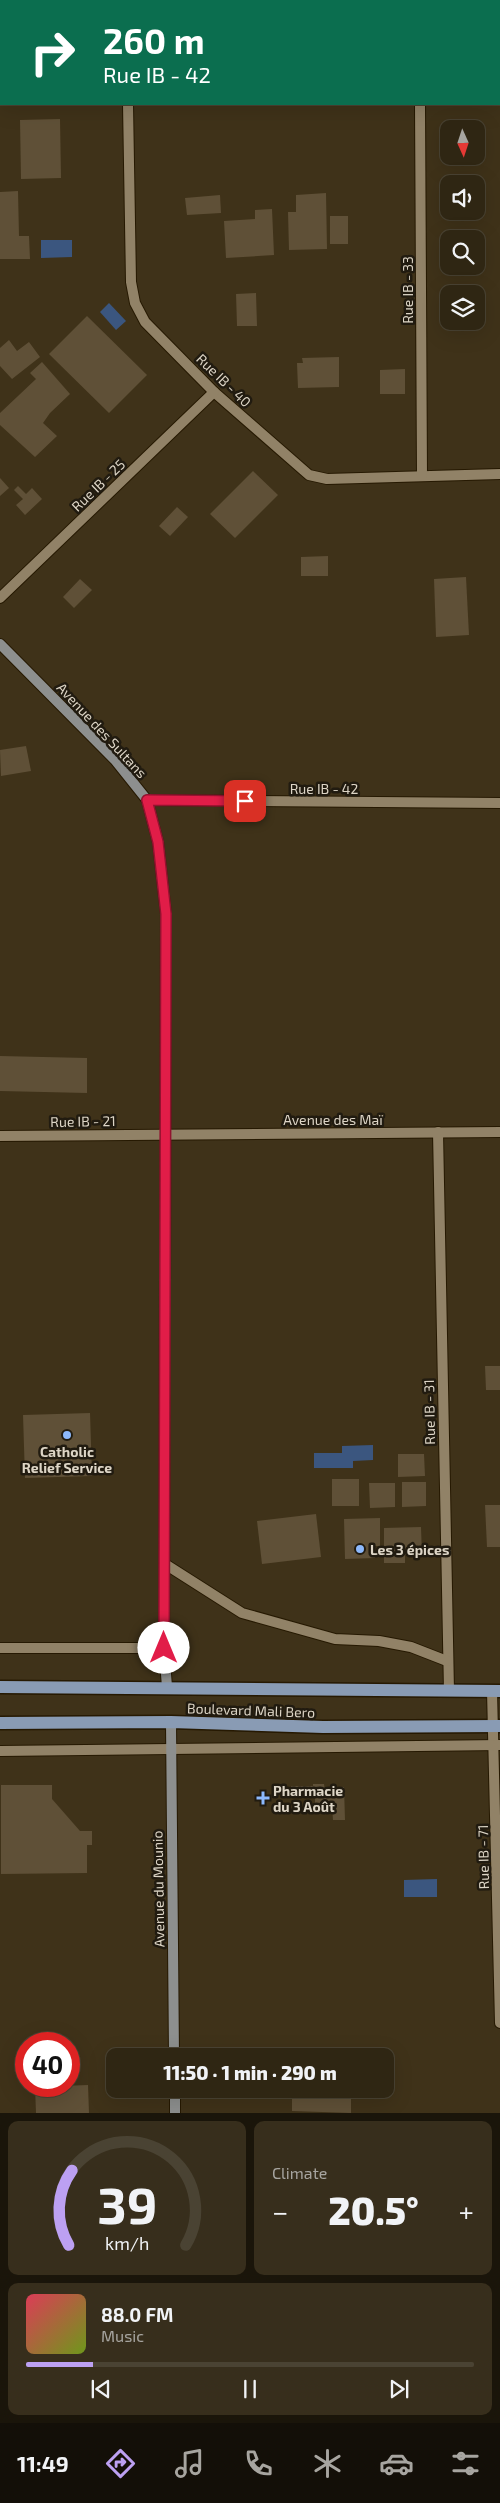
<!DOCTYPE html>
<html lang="en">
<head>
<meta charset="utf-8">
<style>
	body { margin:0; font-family:"Exo 2",sans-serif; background:#372e1c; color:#f1f3f6; height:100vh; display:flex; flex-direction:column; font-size:19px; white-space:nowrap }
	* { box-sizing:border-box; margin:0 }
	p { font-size:16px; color:#a7a5a0 }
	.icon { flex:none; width:28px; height:28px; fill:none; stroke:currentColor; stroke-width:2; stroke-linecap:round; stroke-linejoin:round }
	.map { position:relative; height:2113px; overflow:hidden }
	.details { display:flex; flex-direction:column; gap:8px; padding:8px; background:#1a150a; flex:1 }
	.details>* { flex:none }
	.hud { position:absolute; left:0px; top:0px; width:500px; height:105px; box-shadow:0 5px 20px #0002,0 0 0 1px #4a4333; background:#0b6e4f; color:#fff; overflow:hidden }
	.needle { width:32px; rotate:177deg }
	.fabs { position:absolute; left:440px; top:120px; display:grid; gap:10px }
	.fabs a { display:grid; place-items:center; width:45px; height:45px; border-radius:10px; background:#2f2613; box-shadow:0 5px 20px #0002,0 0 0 1px #4a4333; font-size:25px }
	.speed { position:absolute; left:15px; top:2032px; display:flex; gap:10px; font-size:25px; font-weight:700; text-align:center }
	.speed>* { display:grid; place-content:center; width:65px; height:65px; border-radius:50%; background:#2f2613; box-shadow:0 5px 20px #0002,0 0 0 1px #4a4333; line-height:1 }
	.speed .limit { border:8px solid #d22; background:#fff; color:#111 }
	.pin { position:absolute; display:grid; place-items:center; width:42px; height:42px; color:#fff; margin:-21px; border-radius:10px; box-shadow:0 2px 8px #0006 }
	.me { position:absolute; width:55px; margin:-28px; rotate:0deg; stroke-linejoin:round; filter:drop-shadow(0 0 4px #0008) }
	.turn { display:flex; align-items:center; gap:18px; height:105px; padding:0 20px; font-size:22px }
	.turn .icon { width:65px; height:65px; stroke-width:2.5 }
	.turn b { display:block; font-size:35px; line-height:42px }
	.big { font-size:38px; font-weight:800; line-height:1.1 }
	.details .widget { flex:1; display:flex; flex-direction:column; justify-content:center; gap:8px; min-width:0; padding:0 18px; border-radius:10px; background:#372e1c }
	.details .dial { align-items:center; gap:0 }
	.dial svg { height:130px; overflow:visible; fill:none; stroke:#4a4333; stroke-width:7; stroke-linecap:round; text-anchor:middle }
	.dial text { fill:#f1f3f6; stroke:none }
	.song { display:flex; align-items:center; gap:15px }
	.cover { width:60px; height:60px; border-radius:8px; background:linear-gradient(135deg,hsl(350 70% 55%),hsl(80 70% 35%)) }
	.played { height:5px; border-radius:2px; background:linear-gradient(90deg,#bca0f2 15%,#4a4333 15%) }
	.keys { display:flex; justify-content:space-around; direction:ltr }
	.heat { display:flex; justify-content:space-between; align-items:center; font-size:28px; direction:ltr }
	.details .tiles { flex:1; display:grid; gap:8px; grid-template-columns:1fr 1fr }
	.widget:last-child { grid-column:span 2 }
	.trip { position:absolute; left:106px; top:2048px; width:288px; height:50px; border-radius:10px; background:#2f2613; box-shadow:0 5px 20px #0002,0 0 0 1px #4a4333; font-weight:800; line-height:50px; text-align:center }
	.tab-bar { display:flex; height:80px; justify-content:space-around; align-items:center; background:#130f08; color:#a7a5a0 }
	.tab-bar .icon { width:35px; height:35px }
	.tab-bar .active { color:#bca0f2 }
	.tab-bar b { font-size:22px; color:#f1f3f6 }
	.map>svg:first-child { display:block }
</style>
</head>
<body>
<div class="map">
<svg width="500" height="2113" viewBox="0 0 500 2113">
	<rect width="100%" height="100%" fill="#3f3219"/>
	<!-- water -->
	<g fill="#3b567f">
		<path d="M41,240H72V257L41,258Z"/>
		<path d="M109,303L126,321L116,330L100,312Z"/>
		<path d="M373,1445V1460L353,1461V1468H314V1453H342V1446Z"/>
		<path d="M437,1879V1897H404V1880Z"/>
	</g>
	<!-- building -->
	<g fill="#5f5037">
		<path d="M60,119L61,178L21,179L20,120Z"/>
		<path d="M18,191L19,236H29L30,259H0V192Z"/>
		<path d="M326,193L327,249L289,250L288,212H296V195Z"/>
		<path d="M220,195L221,213L187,215L185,198Z"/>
		<path d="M272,209L274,255L226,258L224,221L255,219V210Z"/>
		<rect x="330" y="216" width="18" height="28"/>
		<path d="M256,293L257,326H237L236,294Z"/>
		<path d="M87,316L147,375L109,413L49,354Z"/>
		<path d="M9,340L17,351L29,342L40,357L12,379L0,366V348Z"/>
		<path d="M339,357V387L298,388L297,363H303L302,358Z"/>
		<path d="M42,362L70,394L50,413L43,423L57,436L35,457L0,425V413L36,379L30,373Z"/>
		<path d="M405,369V394H380V370Z"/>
		<path d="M253,471L278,495L235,538L210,514Z"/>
		<path d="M0,478L9,488L0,496Z"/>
		<path d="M18,486L26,494L32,488L42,499L25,515L16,505L23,499L14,490Z"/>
		<path d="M177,507L188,517L170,536L159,526Z"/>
		<path d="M328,556V576H301V557Z"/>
		<path d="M466,577L469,635L436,637L434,579Z"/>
		<path d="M80,579L92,590L74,608L63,597Z"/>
		<path d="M26,746L31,771L1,776L0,750Z"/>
		<path d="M0,1056L87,1058V1093L0,1091Z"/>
		<path d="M485,1366H500V1390H486Z"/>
		<path d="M90,1413L92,1476L25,1478L23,1415Z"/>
		<path d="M398,1454H424L425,1476L398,1477Z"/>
		<rect x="332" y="1479" width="27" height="27"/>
		<path d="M402,1482H426V1506L402,1507Z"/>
		<path d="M369,1483H395V1507L370,1508Z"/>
		<path d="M485,1505H500V1547H487Z"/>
		<path d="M316,1514L321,1557L262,1564L257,1521Z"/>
		<path d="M380,1518V1546H374L375,1558L345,1559L344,1519Z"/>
		<path d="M421,1527L422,1555H405V1563H384V1528Z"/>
		<path d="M313,1784H324L325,1791H333V1787H344L345,1820H333L332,1807H315V1797H292L291,1786H313Z"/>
		<path d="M1,1785H52V1799L80,1831H92V1845H87V1873L1,1874Z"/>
		<path d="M88,2085L89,2113H36L35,2087Z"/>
		<path d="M292,2089H351V2113L292,2111Z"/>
	</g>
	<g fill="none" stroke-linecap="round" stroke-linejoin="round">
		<!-- street casing -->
		<g stroke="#261902" stroke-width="12">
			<g id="street">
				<path d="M419,0V1"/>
				<path d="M127,1V0"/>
				<path d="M499,40L500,39"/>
				<path d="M0,41H1"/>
				<path d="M128,104L131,282L135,303L145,322L214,392L309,475L327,479L500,474"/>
				<path d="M420,104L422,476"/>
				<path d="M0,598L214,392"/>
				<path d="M147,800L500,803"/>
				<path d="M438,1132L449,1691"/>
				<path d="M0,1136L500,1132"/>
				<path d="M165,1564L242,1613L335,1639L379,1641L411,1647L447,1661"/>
				<path d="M0,1648H164"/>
				<path d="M492,1691L500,2023"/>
				<path d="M0,1751L500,1745"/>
			</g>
		</g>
		<!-- secondary casing -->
		<g stroke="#261902" stroke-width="12">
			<g id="secondary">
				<path d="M0,644L115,760L147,800L158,842L166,914L164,1648L167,1687"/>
				<path d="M171,1722L174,2056"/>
				<path d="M175,2089V2113"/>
			</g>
		</g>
		<!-- primary casing -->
		<g stroke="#261902" stroke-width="15">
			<g id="primary">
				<path d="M0,1687L500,1691"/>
				<path d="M0,1723L171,1722L323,1727L500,1726"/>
			</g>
		</g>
		<!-- street -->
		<use href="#street" stroke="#918267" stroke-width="10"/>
		<!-- secondary -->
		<use href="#secondary" stroke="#8d8f8e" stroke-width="10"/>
		<!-- primary -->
		<use href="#primary" stroke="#899bb4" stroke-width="12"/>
	</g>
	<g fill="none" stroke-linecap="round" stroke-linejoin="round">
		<!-- route casing -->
		<g stroke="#92132f" stroke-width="12">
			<path id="route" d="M164,1648L166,914L158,842L147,800L245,801"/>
		</g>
		<!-- route -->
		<use href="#route" stroke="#e11d48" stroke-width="9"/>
	</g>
	<!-- markers -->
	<g fill="#8db9fc" stroke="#211b10" stroke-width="2">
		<circle cx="67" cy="1435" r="5"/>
		<circle cx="360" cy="1549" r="5"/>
		<path d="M260.5 1790.5h5v5h5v5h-5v5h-5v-5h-5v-5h5z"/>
	</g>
	<g text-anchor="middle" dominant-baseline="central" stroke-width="5" stroke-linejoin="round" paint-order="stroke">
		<!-- street labels -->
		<g font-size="14" fill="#ddd5c6" stroke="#211b10">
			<text transform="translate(407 290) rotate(-90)">Rue IB - 33</text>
			<text transform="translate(224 380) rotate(44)">Rue IB - 40</text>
			<text transform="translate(98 485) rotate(-44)">Rue IB - 25</text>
			<text transform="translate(102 730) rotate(47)">Avenue des Sultans</text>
			<text x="324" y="788">Rue IB - 42</text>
			<text x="333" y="1119">Avenue des Maï</text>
			<text transform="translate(83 1121) rotate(-1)">Rue IB - 21</text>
			<text transform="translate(429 1412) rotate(-91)">Rue IB - 31</text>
			<text transform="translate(251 1710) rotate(2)">Boulevard Mali Bero</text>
			<text transform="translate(483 1857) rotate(-91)">Rue IB - 71</text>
			<text transform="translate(158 1889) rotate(-91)">Avenue du Mounio</text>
		</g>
		<!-- poi labels -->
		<g font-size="14" font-weight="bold" fill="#ddd5c6" stroke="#211b10" text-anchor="start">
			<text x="67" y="1451" text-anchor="middle">Catholic<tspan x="67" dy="16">Relief Service</tspan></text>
			<text x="370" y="1549">Les 3 épices</text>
			<text x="273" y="1790">Pharmacie<tspan x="273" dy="16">du 3 Août</tspan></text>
		</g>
	</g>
</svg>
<div class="fabs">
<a><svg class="needle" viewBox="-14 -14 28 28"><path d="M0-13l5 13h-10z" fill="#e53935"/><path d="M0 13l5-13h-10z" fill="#a7a5a0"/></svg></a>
<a><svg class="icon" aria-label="sound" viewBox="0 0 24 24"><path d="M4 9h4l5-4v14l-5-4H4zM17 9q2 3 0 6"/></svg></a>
<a><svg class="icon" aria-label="search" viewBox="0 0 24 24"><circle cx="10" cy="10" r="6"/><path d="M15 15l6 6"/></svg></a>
<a><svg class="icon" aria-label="layers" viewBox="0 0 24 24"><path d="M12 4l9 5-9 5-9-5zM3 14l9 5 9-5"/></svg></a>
</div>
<div class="speed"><div class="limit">40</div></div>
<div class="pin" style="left:245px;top:801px;background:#d93025"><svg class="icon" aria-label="arrive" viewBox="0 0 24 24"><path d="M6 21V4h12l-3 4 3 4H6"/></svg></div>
<svg class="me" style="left:164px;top:1648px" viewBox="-20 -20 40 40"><circle r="19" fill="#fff"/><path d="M0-13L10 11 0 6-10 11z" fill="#e11d48"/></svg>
<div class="trip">11:50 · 1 min · 290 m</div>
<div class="hud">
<div class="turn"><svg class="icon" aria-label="right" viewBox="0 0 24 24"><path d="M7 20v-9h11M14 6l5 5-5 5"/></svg><div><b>260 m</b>Rue IB - 42</div></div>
</div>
</div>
<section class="details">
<div class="tiles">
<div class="widget dial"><svg viewBox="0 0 100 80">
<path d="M14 69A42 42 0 1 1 86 69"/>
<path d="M14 69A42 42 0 0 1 16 23" stroke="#bca0f2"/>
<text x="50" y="56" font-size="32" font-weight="700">39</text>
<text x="50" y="72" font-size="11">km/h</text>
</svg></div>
<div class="widget"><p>Climate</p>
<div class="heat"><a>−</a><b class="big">20.5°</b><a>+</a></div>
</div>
<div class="widget">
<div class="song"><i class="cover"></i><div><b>88.0 FM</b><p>Music</p></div></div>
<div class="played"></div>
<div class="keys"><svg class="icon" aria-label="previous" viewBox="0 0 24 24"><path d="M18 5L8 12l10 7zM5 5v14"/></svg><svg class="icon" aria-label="pause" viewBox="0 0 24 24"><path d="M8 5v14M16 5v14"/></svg><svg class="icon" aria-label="next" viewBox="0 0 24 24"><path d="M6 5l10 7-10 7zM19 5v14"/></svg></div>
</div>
</div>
</section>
<nav class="tab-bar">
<b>11:49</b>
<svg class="icon active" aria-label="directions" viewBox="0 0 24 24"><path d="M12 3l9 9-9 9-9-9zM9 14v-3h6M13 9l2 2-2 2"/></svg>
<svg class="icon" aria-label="music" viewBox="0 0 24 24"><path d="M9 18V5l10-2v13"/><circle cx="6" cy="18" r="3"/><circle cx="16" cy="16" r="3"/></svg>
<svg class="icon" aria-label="phone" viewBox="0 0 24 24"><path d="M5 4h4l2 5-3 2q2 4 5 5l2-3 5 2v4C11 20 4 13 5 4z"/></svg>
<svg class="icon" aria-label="climate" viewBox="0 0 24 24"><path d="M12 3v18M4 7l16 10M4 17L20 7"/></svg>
<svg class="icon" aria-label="car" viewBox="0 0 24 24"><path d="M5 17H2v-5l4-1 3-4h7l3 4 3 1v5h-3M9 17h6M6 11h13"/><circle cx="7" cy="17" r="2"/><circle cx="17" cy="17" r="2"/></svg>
<svg class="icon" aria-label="filters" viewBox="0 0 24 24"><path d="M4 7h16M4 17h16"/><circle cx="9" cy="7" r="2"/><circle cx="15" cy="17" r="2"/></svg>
</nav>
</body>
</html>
